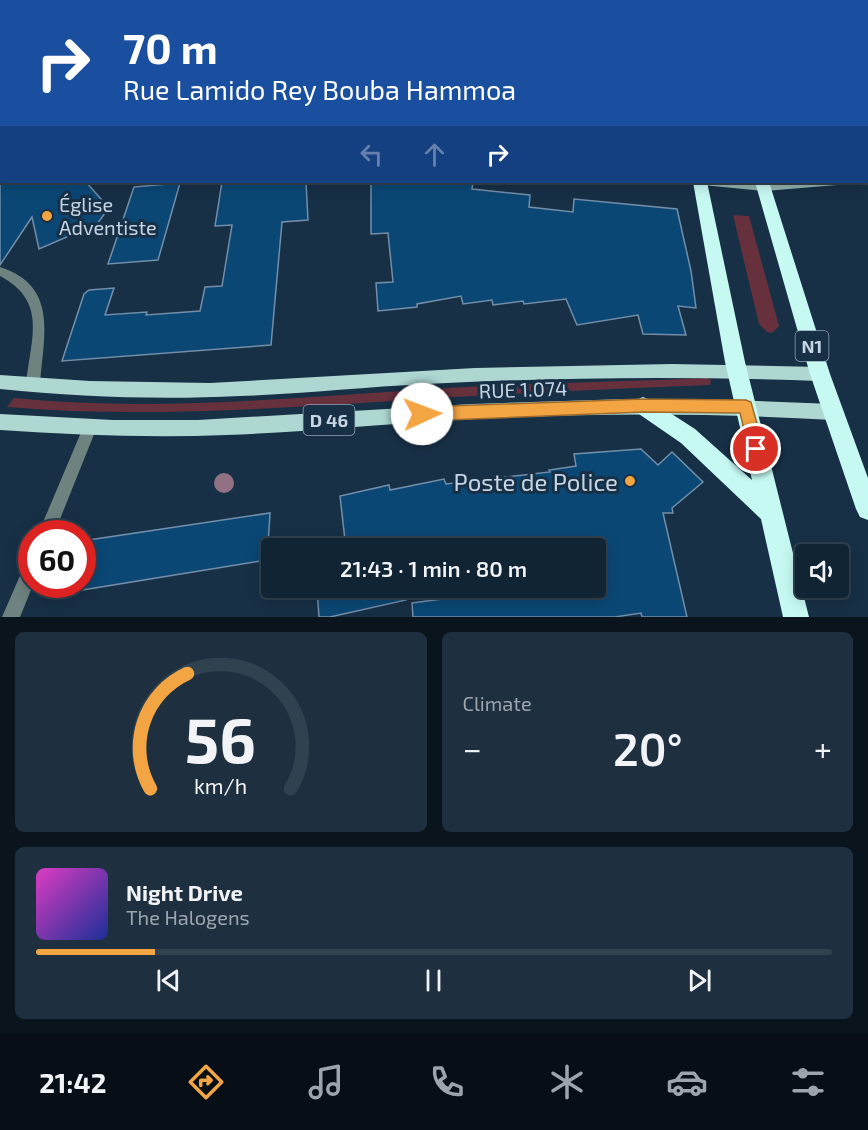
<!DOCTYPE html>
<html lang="en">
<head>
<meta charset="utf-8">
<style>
	body { margin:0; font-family:"Exo 2",sans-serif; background:#1e3040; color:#f1f3f6; height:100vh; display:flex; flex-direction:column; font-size:22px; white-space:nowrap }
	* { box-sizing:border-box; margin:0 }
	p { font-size:20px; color:#9ca4ac }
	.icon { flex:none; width:33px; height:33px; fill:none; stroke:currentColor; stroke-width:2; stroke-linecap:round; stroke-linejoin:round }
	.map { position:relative; height:617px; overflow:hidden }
	.drawer { display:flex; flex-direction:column; gap:15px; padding:15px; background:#09141d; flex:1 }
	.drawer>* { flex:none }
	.hud { position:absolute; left:0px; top:0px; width:868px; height:183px; box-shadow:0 3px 15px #0003,0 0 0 2px #30414f; background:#1a4fa0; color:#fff; overflow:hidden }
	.fabs { position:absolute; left:795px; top:544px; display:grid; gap:12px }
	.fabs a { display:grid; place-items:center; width:54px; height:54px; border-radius:6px; background:#112434; box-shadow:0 3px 15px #0003,0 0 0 2px #30414f; font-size:30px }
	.speed { position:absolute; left:18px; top:520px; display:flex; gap:12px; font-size:30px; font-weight:700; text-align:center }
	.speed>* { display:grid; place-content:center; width:78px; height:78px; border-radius:50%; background:#112434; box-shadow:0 3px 15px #0003,0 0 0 2px #30414f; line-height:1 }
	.speed .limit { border:9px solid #d22; background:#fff; color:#111 }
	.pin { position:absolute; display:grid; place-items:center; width:51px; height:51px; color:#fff; margin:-26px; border:3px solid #fff; border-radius:50%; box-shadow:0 2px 6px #0007 }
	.me { position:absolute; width:66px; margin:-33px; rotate:88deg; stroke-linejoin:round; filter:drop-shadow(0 0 4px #0008) }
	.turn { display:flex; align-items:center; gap:21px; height:126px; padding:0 24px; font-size:27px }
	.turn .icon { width:78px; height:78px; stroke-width:2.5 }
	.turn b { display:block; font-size:42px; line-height:51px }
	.lanes { display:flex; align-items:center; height:57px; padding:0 24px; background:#0003; justify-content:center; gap:30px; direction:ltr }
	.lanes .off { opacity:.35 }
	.big { font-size:45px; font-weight:600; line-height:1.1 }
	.drawer .card { flex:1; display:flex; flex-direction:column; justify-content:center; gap:9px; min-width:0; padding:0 21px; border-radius:9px; background:#1e3040 }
	.drawer .dial { align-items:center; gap:0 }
	.dial svg { height:156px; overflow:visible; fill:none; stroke:#30414f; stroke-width:7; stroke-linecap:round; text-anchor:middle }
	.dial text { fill:#f1f3f6; stroke:none }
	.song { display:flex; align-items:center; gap:18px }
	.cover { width:72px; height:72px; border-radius:9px; background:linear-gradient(135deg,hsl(310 70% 55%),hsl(230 70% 35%)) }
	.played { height:6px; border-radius:3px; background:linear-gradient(90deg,#f3a443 15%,#30414f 15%) }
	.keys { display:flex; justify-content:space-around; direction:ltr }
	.heat { display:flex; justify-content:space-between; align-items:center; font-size:33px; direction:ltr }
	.drawer .tiles { flex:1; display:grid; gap:15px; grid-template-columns:1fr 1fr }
	.card:last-child { grid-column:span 2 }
	.trip { position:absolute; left:261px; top:538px; width:345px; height:60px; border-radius:6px; background:#112434; box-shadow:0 3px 15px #0003,0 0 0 2px #30414f; font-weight:600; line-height:60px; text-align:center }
	.tabs { display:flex; height:96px; justify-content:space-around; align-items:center; background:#070e15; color:#9ca4ac }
	.tabs .icon { width:42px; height:42px }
	.tabs .selected { color:#f3a443 }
	.tabs b { font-size:27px; color:#f1f3f6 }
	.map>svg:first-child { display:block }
</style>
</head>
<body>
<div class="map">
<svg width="868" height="617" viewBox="0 0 868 617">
	<rect width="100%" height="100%" fill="#173046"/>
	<!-- green -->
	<g fill="#66313d">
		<path d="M0,0H518L2,2L1,42Z"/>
		<path d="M733,215L749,216L779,326L772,333L767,332L759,324Z"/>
		<path d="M708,378L711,380L710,385C604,389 498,394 392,401C264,409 135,418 7,407L14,398C152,412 292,398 431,389C523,383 616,382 708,378Z"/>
	</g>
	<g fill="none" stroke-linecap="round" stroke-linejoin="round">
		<!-- stream -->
		<g fill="#643b84" fill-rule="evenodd">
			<path d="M0,28H2V31L0,32Z"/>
			<rect x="867" y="77" width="1" height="4"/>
		</g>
	</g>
	<!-- building -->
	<g fill="#0b4775" stroke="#738ea9" stroke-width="1.5">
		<path d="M0,182H86L109,208L97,224L39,249L32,217L0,265Z"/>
		<path d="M222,182H306L308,220L282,222L271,345L62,361L84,294L89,290L114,288L105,315L147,312L146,315L200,311L205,287L222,286L232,225L215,226Z"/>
		<path d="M371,182H473L472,189L530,195L529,207L573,212L574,199L677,209L691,271L696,308L678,306L686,335L643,334L638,315L577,325L566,299L524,304L523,301L493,305L492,300L463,304L461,296L417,304V307L378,311L376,283L393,282L388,233L371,234Z"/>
		<path d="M180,183L158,260L108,264L134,187Z"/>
		<path d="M641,449L658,465L672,452L703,482L672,508L673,513H663L687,617H642L641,613L615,617H413L412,603L457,597L456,588H596V549H346L340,496L389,485L390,490L444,479L446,484L550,472L549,470L576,466L574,454Z"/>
		<path d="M270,513L267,560L82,590V541Z"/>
		<path d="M317,588H404L406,600L330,617H319Z"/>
	</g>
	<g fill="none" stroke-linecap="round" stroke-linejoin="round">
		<!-- lane -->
		<g fill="#6e8280" fill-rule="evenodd">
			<path d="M2,130V138L0,139V131Z"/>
			<path d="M0,267C60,286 43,339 40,386L38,390L33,392L28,390L26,386C30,340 49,302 0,276Z"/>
		</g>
		<!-- street -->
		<g fill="#6e8280" fill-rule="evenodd">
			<path d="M90,421L95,423L97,427L54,534H38L85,423Z"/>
			<path d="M32,560V585H33L20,617H2L26,562Z"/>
		</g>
		<!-- secondary -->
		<g fill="#92b2ae" fill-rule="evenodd">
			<path d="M867,168H868L867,175Z"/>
			<path d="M697,182C720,179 744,185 767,185C792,184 817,179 842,182L837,185L765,191L702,185Z"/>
		</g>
		<!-- primary -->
		<g fill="#aed7d2" fill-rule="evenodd">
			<path d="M672,364L820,367L826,369L828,374L826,379L820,381C688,376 557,377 426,384C364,387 302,394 240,396C160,400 80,397 0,389V375L90,381L210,383L475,368Z"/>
			<path d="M627,399L730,400L833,404L839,407L842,412L839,417L833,420C714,413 595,413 475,419C392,423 309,432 226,435C151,438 75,435 0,430V414L113,420H198L472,404Z"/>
		</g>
		<!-- highway -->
		<g fill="#c7f9f3" fill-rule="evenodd">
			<rect x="652" y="0" width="10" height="2"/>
			<rect x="694" y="0" width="10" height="2"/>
			<path d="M693,182H707L745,362L809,617H783L761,519L681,443L636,412L633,406L636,400L643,397L650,400L695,429L752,480L725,362Z"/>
			<path d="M755,182H769L830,374L868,478V520L860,517L856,509L810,374Z"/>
		</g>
	</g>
	<!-- trees -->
	<circle fill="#917182" cx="224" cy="483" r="10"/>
	<!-- route -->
	<path fill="#f3a443" stroke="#9e6b2c" stroke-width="1.5" d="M643,399L746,400L751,402L764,449L762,454L756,456L750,454L740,413L643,412L422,421L417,419L414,414L417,409L422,407Z"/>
	<!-- markers -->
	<g fill="#f3a443" stroke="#173046" stroke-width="2">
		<circle cx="47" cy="216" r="6"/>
		<circle cx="630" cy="481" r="6"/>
	</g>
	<g text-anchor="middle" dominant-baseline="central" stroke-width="6" stroke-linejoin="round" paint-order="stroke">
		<!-- shield labels -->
		<g fill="#173046" stroke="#92a3b4" stroke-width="1.5">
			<rect x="795.5" y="331" width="33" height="30" rx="4.5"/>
			<rect x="303.5" y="405" width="51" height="30" rx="4.5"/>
		</g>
		<g font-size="18" font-weight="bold" fill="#c6d4e3">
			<text x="812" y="346">N1</text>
			<text x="329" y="420">D 46</text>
		</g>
		<!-- poi labels -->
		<g font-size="20" fill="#c6d4e3" stroke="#173046" text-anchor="start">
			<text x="59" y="204">Église<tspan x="59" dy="23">Adventiste</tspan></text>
		</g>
		<!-- street labels -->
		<g font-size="20" fill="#c6d4e3" stroke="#173046">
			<text transform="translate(523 389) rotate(-2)">RUE 1.074</text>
		</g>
		<!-- near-poi labels -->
		<g font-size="24" fill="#c6d4e3" stroke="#173046" text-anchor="end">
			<text x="618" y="481">Poste de Police</text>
		</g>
	</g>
</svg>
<div class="fabs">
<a><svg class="icon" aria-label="sound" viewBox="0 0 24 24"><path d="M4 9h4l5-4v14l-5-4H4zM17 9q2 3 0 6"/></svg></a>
</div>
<div class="speed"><div class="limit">60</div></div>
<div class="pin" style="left:756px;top:449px;background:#d93025"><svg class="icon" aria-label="arrive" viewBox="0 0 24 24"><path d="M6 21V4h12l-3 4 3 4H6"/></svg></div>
<svg class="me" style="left:422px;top:414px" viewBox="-20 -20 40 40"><circle r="19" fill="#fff"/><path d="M0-13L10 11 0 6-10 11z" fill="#f3a443"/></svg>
<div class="trip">21:43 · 1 min · 80 m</div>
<div class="hud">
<div class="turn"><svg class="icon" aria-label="right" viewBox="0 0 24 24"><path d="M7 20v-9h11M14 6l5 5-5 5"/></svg><div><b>70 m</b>Rue Lamido Rey Bouba Hammoa</div></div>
<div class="lanes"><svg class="icon off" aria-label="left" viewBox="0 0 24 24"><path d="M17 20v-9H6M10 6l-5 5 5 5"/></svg><svg class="icon off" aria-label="ahead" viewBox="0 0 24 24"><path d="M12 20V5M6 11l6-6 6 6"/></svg><svg class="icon" aria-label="right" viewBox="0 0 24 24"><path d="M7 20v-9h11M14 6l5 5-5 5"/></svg></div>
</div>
</div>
<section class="drawer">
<div class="tiles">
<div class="card dial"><svg viewBox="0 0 100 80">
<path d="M14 69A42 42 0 1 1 86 69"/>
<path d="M14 69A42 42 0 0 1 33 10" stroke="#f3a443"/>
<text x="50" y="56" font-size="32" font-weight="700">56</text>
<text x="50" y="72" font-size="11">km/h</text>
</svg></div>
<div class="card"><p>Climate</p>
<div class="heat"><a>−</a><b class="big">20°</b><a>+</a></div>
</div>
<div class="card">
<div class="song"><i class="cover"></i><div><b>Night Drive</b><p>The Halogens</p></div></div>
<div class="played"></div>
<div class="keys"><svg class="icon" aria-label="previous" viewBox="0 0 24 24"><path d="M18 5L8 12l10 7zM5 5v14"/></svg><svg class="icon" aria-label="pause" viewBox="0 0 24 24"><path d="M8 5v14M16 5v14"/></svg><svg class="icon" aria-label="next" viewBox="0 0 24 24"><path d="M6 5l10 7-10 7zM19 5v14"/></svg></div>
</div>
</div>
</section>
<nav class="tabs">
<b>21:42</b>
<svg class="icon selected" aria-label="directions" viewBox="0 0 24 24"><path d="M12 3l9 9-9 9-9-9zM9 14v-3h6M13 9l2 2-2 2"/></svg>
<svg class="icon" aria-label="music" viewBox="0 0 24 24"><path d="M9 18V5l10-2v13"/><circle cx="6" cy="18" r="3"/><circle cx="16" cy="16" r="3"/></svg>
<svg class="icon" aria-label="phone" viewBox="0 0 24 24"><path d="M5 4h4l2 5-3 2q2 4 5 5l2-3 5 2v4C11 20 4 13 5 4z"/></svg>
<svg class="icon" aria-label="climate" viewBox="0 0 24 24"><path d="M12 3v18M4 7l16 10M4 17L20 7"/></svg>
<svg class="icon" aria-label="car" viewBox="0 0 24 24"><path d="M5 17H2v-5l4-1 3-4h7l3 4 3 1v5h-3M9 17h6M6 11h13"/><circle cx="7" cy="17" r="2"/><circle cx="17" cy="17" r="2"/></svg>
<svg class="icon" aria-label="filters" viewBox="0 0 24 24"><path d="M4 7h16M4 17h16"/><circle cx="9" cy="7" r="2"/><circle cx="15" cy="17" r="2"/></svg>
</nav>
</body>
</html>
